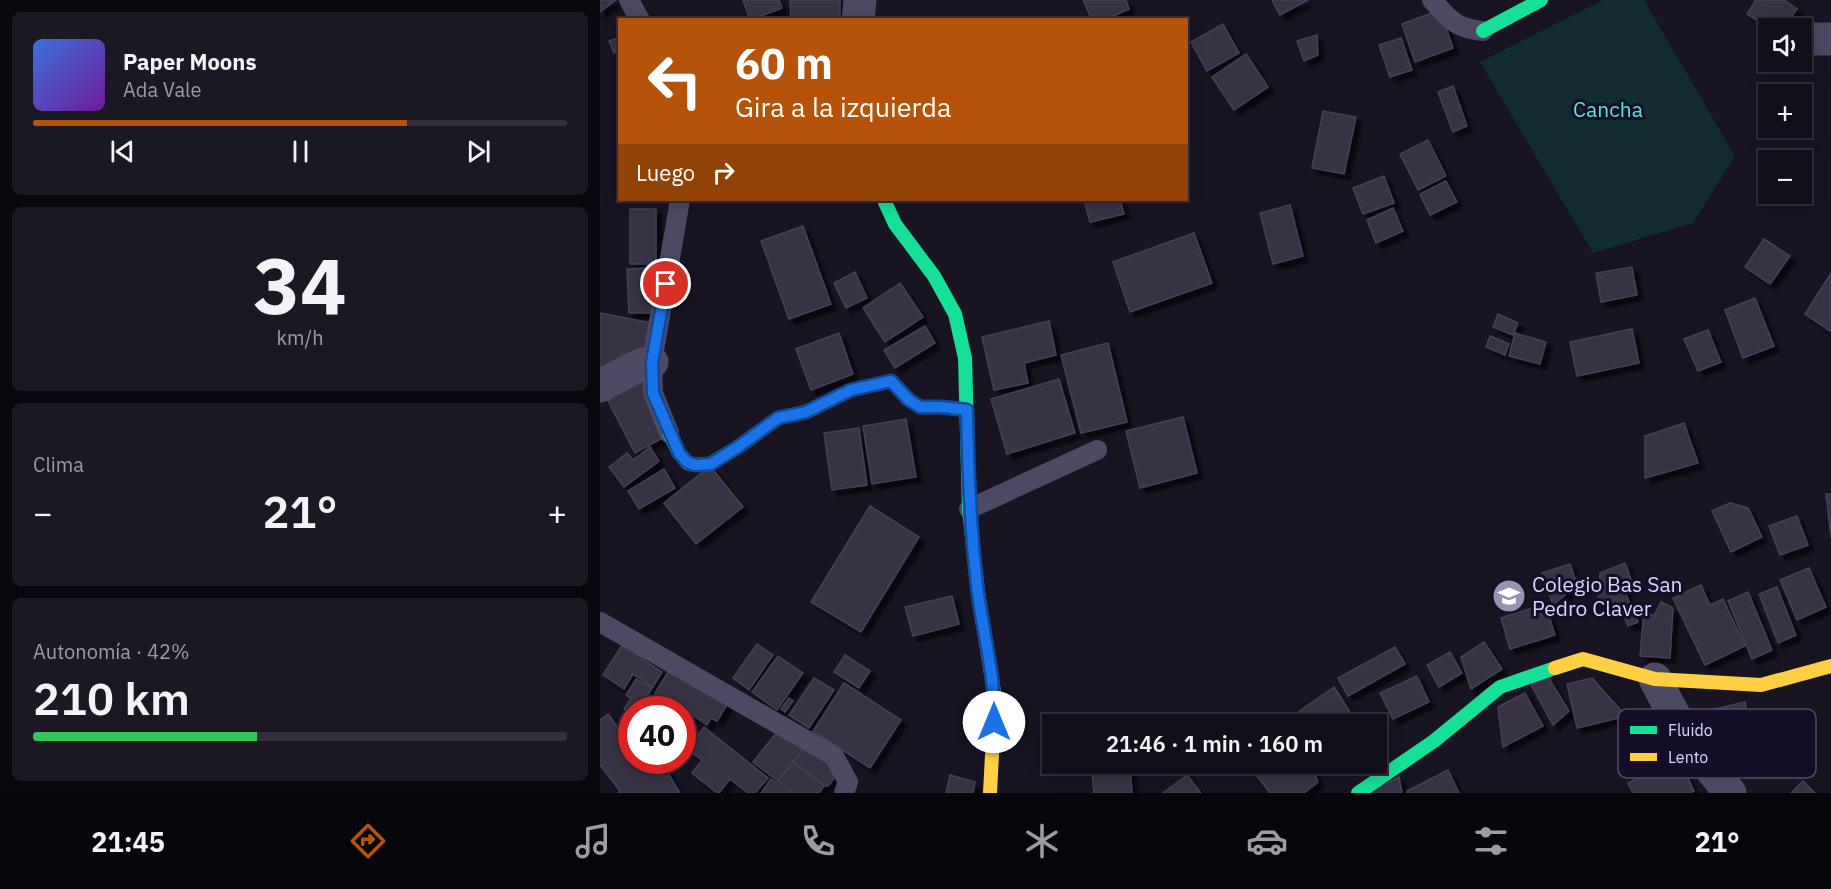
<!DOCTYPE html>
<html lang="es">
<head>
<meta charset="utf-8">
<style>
	body { margin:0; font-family:"IBM Plex Sans",sans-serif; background:#1b1823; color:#f1f3f6; height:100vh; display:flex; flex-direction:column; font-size:22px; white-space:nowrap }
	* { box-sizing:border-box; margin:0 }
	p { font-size:20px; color:#9c9ca2 }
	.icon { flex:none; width:33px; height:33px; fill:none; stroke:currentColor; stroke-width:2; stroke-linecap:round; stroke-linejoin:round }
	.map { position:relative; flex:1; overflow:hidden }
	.sheet { display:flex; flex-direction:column; gap:12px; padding:12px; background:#0a080e; width:600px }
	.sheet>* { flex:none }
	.guide { position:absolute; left:18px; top:18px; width:570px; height:183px; border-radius:0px; box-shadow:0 3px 15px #0003,0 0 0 2px #312f39; background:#b45309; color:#fff; overflow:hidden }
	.fabs { position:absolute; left:1158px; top:18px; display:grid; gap:12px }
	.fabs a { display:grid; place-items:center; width:54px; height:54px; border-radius:0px; background:#120f1a; box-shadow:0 3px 15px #0003,0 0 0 2px #312f39; font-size:30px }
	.speed { position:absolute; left:18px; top:696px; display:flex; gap:12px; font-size:30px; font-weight:700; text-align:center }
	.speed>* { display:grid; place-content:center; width:78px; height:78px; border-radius:50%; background:#120f1a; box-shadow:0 3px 15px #0003,0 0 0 2px #312f39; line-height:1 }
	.speed .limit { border:9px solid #d22; background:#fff; color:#111 }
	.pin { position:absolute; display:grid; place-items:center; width:51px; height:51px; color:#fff; margin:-26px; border:3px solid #fff; border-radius:50%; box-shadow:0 2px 6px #0007 }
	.me { position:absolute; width:66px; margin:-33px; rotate:0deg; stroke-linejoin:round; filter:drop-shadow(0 0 4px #0008) }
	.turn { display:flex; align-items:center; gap:21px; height:126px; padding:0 18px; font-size:27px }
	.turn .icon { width:78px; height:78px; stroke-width:2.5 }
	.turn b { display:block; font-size:42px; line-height:51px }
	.then { display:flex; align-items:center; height:57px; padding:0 18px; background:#0003; gap:12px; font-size:22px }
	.big { font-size:45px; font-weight:600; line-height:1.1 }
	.sheet .card { flex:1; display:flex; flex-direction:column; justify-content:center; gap:9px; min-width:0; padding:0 21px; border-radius:9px; background:#1b1823 }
	.sheet .dial { align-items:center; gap:0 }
	.dial b { font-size:78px; line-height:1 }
	.song { display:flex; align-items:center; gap:18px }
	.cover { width:72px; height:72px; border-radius:9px; background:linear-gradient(135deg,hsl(220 70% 55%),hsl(280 70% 35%)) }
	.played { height:6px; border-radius:3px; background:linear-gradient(90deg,#b45309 70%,#312f39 70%) }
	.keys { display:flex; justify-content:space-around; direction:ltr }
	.heat { display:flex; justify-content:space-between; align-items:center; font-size:33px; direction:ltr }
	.charge { height:9px; border-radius:4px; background:linear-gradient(90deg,#34c759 42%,#312f39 0) }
	.trip { position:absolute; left:442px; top:714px; width:345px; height:60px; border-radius:0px; background:#120f1a; box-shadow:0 3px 15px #0003,0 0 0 2px #312f39; font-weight:600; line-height:60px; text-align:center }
	.menu { display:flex; height:96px; justify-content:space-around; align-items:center; background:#07060a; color:#9c9ca2 }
	.menu .icon { width:42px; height:42px }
	.menu .on { color:#b45309 }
	.menu b { font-size:27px; color:#f1f3f6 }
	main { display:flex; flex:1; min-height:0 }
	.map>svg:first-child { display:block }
</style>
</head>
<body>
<main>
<section class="sheet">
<div class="card">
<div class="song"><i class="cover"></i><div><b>Paper Moons</b><p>Ada Vale</p></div></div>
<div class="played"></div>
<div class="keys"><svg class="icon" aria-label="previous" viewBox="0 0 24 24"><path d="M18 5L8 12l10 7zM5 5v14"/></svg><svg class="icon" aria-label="pause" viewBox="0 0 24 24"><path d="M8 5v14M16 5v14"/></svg><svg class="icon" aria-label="next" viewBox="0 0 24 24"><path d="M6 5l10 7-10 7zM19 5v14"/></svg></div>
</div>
<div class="card dial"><b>34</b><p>km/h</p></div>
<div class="card"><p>Clima</p>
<div class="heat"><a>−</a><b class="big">21°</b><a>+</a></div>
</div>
<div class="card"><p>Autonomía · 42%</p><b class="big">210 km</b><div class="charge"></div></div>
</section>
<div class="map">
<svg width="1231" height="793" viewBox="0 0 1231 793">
	<defs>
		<filter id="shadow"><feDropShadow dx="5.5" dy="5.5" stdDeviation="1.5" flood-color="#0009"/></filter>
	</defs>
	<rect width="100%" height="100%" fill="#181422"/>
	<!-- green -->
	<path fill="#112c30" d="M1003,0H1044L1135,156L1093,223L993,253L880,62Z"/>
	<!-- building -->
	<g fill="#373144" stroke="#453f56" stroke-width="1.5" filter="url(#shadow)">
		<path d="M0,0H16L0,12Z"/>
		<path d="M143,0H179L182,8L150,20Z"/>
		<path d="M190,0H240V20H191Z"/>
		<path d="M483,0H526L529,9L504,20H492Z"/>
		<path d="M672,0H708L680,15Z"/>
		<path d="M1156,0H1184L1197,9L1184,28H1169L1147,14Z"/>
		<path d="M840,10L853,48L815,62L802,24Z"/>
		<path d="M623,24L639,53L607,71L591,42Z"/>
		<path d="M717,35L718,55L704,61L697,41Z"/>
		<path d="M20,37V50L14,53L9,41Z"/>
		<path d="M801,38L812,70L790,77L779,45Z"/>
		<path d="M646,54L668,87L634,110L612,77Z"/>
		<path d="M853,86L867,126L853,132L838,92Z"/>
		<path d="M723,111L756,117L744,174L712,168Z"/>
		<path d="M828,140L846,176L818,190L800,154Z"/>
		<path d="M784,176L794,203L763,214L753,188Z"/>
		<path d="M846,181L857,202L830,215L820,194Z"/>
		<path d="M484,200H520L524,214L490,222Z"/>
		<path d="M690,205L703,256L673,264L660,213Z"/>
		<path d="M793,208L803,231L776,243L767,220Z"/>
		<rect x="30" y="209" width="26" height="55"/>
		<path d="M203,226L231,304L189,319L161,241Z"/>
		<path d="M594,233L612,283L530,312L513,262Z"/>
		<path d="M1164,239L1190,256L1170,284L1145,267Z"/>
		<path d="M1032,267L1037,295L1001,302L996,273Z"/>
		<path d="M55,268L56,313H29L27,269Z"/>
		<path d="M255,272L267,298L246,308L234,283Z"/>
		<path d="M1231,273V330L1230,331L1205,314Z"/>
		<path d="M300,283L323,317L285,342L263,308Z"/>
		<path d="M1155,298L1174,346L1143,358L1125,310Z"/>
		<path d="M0,313L52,323L46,358L22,354L18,372L0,368Z"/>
		<path d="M898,314L918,323L913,335L893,327Z"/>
		<path d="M449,321L456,355L424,363L428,383L394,390L382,337Z"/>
		<path d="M325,326L335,343L295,368L284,350Z"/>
		<path d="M1032,329L1039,363L977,376L970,342Z"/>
		<path d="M1108,330L1121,362L1098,371L1084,339Z"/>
		<path d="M239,333L253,374L211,390L196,349Z"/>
		<path d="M915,333L946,342L940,364L909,356Z"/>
		<path d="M890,336L909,344L905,355L886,347Z"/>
		<path d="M508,343L527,422L481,433L461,355Z"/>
		<path d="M39,379L68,435L35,453L6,397Z"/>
		<path d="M459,379L475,433L407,454L391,399Z"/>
		<path d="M583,417L597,473L540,488L526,431Z"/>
		<path d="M306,419L316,477L272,484L263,426Z"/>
		<path d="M1084,423L1098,463L1045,478V436Z"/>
		<path d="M259,428L267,485L232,490L224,433Z"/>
		<path d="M50,447L59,461L24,487L9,467L27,453L33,460Z"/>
		<path d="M110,466L143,507L96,544L64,503Z"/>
		<path d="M64,469L75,488L39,509L28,491Z"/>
		<path d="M1226,494H1231V537Z"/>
		<path d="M1130,503L1148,508L1162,537L1131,552L1112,511Z"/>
		<path d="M270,506L319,537L261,632L211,602Z"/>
		<path d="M1197,516L1208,545L1180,555L1169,526Z"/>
		<path d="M1025,563L1033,585L1025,592L1038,622L1028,626L1021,609L1012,613L998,602L1000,573Z"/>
		<path d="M970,564L977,585L953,605L942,573Z"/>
		<path d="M1209,568L1226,607L1197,620L1180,580Z"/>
		<path d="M1101,585L1110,605L1123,599L1145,646L1105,665L1073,598Z"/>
		<path d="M1177,587L1196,635L1178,643L1159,594Z"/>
		<path d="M1148,592L1172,650L1152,659L1128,601Z"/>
		<path d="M352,596L359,624L313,636L305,607Z"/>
		<path d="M1061,602L1073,608L1070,658L1040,656L1044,611L1054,616Z"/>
		<path d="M945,604L955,635L910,649L901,618Z"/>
		<path d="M26,639L47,652L42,659L62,672L53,687L33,674L24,689L3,675Z"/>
		<path d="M884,642L902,669L871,689L861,657Z"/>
		<path d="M157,644L173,655L149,690L133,678Z"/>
		<path d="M795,647L805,664L748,696L738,678Z"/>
		<path d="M850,652L862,673L839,687L827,665Z"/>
		<path d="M245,655L270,671L259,688L234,672Z"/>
		<path d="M178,656L203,673L177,710L152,692Z"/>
		<path d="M70,669L128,703L117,721L111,718L107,725L94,716L87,727L82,724V708L69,701L64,710H52L60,696L55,693Z"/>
		<path d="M817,676L829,702L793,719L780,693Z"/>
		<path d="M948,677L969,711L953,725L930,683Z"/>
		<path d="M214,678L234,690L209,728L189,715Z"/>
		<path d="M992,678L1026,716L977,728L967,684Z"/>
		<path d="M36,679L52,688L41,706L37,703L30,713L24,709L31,698L26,695Z"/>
		<path d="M244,683L301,720L270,768L213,731Z"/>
		<path d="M734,687L752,715L744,724H681Z"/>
		<path d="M925,693L943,726L903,747L898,707Z"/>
		<path d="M189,698L193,701L185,712L181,709Z"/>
		<path d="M1145,702L1153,741L1106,751L1098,713Z"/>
		<path d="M8,714L23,735L32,729V760H60L80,793H18L20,791L0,765V720Z"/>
		<path d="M104,727L168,778L155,793H148L130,779L119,793H117L92,773L102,760L87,749Z"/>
		<path d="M181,727L206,746L178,781L153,762Z"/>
		<path d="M206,746L239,772L228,786H224L193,762Z"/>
		<path d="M1078,758L1094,791L1090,793H1033L1028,783Z"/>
		<path d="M193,762L224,786L219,793H194L178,781Z"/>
		<path d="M648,764H692L697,770L710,764L718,782L704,793H670Z"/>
		<path d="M530,767L532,793H494L492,772Z"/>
		<path d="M848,770L859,793H807V791Z"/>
		<path d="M350,775L375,782L373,793H346Z"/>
		<path d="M587,775L601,793H563Z"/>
		<path d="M799,777L802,793H768Z"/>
		<path d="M171,779L191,793H161Z"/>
		<path d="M1203,781L1215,793H1191Z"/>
	</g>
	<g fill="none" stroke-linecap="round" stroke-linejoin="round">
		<!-- lane -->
		<g stroke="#4d4863" stroke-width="20">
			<path d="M29,0L40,20"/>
			<path d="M832,0C850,20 855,28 883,31"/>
			<path d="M69,433L53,393L52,362L80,200"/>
			<path d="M369,509L497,450"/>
			<path d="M0,622L234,756L248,782L244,793"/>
		</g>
		<!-- street -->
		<g stroke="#4d4863" stroke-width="33">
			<path d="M258,20L260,0"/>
			<path d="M1202,39H1231"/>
			<path d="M0,386L40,365L52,362"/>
			<path d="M1055,679L1085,736L1130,793"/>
		</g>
		<!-- fast -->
		<g stroke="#16e098" stroke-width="14">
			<path d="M883,31L941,0"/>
			<path d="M284,200L295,224L334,276L355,314L365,358L369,509L378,593"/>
			<path d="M69,433L79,453L87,463L95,465L110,464L138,447L178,418L206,412L251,390L291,381L309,400L320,407H342L367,410"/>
			<path d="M758,793L834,741L900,687L955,668"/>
		</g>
		<!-- slow -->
		<g stroke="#ffcf43" stroke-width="14">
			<path d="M378,593L395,698L390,793"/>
			<path d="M955,668L983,659L1055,679L1161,685L1231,666"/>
		</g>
	</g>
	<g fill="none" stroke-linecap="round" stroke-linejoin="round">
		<!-- route casing -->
		<g stroke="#114b97" stroke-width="15">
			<path id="route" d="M66,284L52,362L53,393L79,453L87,462L95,465L111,464L138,447L178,418L206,412L251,390L291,381L309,400L320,407H342L367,410C368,469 370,527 377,585C382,631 396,676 394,722"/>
		</g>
		<!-- route -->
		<use href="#route" stroke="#1a73e8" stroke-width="10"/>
	</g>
	<!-- icons -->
	<defs>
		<g id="school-disc" transform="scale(1.725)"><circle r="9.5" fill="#9991b2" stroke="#150e28"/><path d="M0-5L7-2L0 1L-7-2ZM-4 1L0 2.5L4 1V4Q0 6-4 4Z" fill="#fff"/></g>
	</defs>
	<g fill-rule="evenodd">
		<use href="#school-disc" x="909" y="596"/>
	</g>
	<g text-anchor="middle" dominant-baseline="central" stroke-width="6" stroke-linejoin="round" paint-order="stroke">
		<!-- park labels -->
		<g font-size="21" fill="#58e8d3" stroke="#150e28">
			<text x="1008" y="109">Cancha</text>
		</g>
		<!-- poi labels -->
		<g font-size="21" fill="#ded5ff" stroke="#150e28" text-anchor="start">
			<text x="932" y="584">Colegio Bas San<tspan x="932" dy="24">Pedro Claver</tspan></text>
		</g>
	</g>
	<!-- legend -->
	<rect x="1018" y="709" width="198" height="69" rx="9" fill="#150e28" stroke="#514a68" stroke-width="1.5"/>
	<rect x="1030" y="726" width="27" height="8" fill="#16e098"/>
	<rect x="1030" y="753" width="27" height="8" fill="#ffcf43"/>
	<g font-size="16" fill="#ded5ff">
		<text x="1068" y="736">Fluido</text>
		<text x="1068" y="763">Lento</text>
	</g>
</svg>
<div class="fabs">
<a><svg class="icon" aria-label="sound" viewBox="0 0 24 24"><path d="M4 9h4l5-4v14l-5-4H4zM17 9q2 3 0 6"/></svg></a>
<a>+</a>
<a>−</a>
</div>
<div class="speed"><div class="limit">40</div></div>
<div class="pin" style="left:66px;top:284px;background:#d93025"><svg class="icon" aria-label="arrive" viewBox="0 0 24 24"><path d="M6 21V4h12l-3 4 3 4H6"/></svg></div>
<svg class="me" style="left:394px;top:722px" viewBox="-20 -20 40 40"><circle r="19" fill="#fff"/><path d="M0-13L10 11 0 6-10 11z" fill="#1a73e8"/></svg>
<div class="trip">21:46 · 1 min · 160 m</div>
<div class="guide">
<div class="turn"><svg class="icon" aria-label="left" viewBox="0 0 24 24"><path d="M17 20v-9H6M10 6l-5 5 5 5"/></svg><div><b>60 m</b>Gira a la izquierda</div></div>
<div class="then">Luego<svg class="icon" aria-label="right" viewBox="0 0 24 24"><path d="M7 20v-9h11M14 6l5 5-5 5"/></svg></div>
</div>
</div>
</main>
<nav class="menu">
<b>21:45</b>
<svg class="icon on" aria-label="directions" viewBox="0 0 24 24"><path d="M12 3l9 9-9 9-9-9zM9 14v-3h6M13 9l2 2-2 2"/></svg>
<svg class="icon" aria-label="music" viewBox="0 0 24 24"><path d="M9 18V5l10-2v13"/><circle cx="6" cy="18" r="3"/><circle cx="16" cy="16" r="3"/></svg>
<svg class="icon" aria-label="phone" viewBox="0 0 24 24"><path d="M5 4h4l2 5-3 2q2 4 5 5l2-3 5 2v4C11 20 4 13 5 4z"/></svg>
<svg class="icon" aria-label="climate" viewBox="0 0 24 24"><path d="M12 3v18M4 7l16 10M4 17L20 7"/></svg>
<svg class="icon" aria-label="car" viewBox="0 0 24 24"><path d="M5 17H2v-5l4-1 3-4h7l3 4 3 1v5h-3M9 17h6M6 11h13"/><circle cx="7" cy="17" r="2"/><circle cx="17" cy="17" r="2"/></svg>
<svg class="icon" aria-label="filters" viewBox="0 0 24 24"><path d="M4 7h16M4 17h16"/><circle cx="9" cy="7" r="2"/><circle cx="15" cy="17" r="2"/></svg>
<b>21°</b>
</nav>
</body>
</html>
